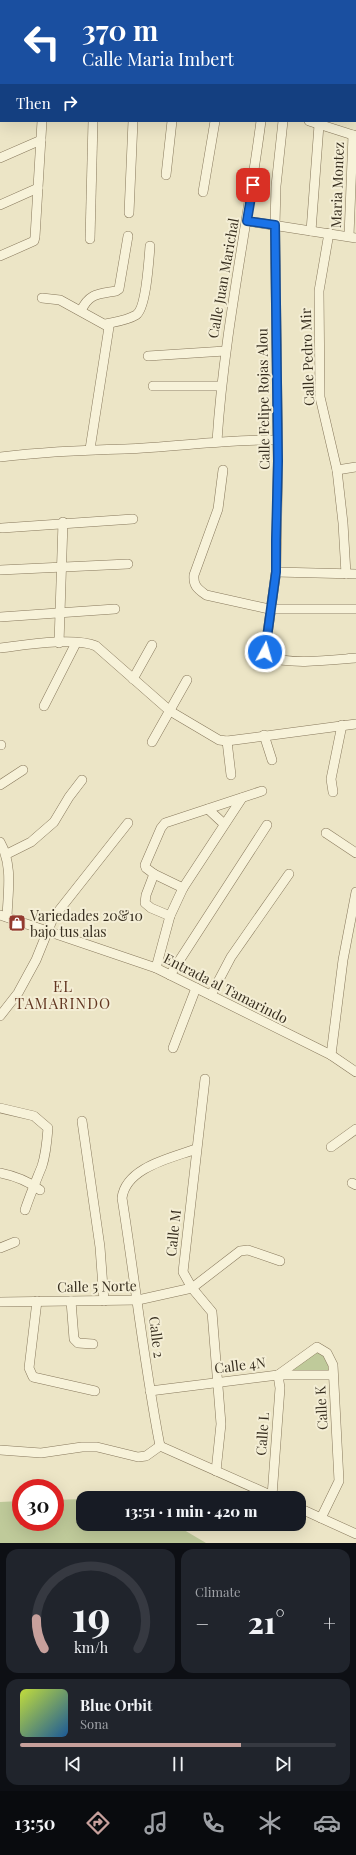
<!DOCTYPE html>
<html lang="en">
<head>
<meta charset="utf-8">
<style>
	body { margin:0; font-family:"Playfair Display",serif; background:#20242c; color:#f1f3f6; height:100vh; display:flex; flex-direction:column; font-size:15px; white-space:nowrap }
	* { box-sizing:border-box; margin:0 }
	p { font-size:13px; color:#9ea1a6 }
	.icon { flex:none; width:22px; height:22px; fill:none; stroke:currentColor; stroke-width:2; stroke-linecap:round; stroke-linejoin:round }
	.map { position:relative; height:1543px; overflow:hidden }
	.sheet { display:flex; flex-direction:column; gap:6px; padding:6px; background:#0d0f14; flex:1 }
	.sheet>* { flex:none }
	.hud { position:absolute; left:0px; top:0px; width:356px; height:122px; box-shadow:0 4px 16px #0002; background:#1a4fa0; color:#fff; overflow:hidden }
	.speed { position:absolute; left:12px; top:1479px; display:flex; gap:8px; font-size:20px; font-weight:700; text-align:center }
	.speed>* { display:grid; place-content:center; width:52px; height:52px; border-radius:50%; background:#171b24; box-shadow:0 4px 16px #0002; line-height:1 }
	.speed .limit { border:6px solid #d22; background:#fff; color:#111 }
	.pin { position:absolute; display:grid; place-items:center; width:34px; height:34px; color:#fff; margin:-17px; border-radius:8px; box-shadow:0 2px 6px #0006 }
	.me { position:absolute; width:44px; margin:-22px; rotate:6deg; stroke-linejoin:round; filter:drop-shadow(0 0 3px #0008) }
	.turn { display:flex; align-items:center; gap:14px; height:84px; padding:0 16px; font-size:18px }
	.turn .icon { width:52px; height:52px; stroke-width:2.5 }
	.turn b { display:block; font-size:28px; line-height:34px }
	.then { display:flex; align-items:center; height:38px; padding:0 16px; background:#0003; gap:8px; font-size:15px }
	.big { font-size:30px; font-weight:800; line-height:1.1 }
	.sheet .widget { flex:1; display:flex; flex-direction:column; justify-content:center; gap:6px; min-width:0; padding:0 14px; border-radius:12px; background:#20242c }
	.sheet .dial { align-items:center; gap:0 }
	.dial svg { height:104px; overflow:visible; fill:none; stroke:#363941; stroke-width:7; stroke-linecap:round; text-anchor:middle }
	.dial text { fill:#f1f3f6; stroke:none }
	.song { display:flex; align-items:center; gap:12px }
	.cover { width:48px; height:48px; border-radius:6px; background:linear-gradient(135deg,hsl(70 70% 55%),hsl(210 70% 35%)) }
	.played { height:4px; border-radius:2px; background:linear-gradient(90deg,#c7a09c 70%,#363941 70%) }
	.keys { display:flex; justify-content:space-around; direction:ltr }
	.heat { display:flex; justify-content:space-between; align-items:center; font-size:22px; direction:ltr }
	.sheet .tiles { flex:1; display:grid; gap:6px; grid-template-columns:1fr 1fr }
	.widget:last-child { grid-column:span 2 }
	.trip { position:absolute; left:76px; top:1491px; width:230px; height:40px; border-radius:12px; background:#171b24; box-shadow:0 4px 16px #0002; font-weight:800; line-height:40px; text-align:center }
	.menu { display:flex; height:64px; justify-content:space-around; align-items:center; background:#090b0e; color:#9ea1a6 }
	.menu .icon { width:28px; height:28px }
	.menu .selected { color:#c7a09c }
	.menu b { font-size:18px; color:#f1f3f6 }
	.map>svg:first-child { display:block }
</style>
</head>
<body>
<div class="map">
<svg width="356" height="1543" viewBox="0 0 356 1543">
	<rect width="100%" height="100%" fill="#ece5c6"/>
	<!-- green -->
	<g fill="#bfca9a">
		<path d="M317,1349C325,1355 331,1361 330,1372L283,1373Z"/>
		<path d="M83,1499V1524H174L206,1543H0V1502L21,1501V1522H55V1500Z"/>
	</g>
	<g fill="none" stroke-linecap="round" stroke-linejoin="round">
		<!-- minor casing -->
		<g stroke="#87785c" stroke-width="10">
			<g id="minor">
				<path d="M41,1V0"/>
				<path d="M0,8H1"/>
				<path d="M355,17H356"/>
				<path d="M0,29L1,31"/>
				<path d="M0,51L1,50"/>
				<path d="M355,52H356"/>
				<path d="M355,87H356"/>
				<path d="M0,105H1"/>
				<path d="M283,121L276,186L275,225L278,461L276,572L265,652L268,657C291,665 331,660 356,658"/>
				<path d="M309,121L356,136"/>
				<path d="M0,158L41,140"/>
				<path d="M166,175L172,121"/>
				<path d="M203,192L215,121"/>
				<path d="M0,205L38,188"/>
				<path d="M129,213L133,121"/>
				<path d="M247,221L356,238"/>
				<path d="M311,231L319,125"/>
				<path d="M329,233L319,291L320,397L337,470L343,523L346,574"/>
				<path d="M349,236L353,135"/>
				<path d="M90,239L93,121"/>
				<path d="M0,256L34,241L35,237L42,121"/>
				<path d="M42,298L60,300L109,327L90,449"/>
				<path d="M81,311C89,293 99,294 116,291L119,289L128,236"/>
				<path d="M106,324C115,322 128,320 136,315C146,309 149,259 150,246"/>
				<path d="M148,356L225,351"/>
				<path d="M153,386H221"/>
				<path d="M217,441C224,333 247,228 261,121"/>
				<path d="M0,457C42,452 83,450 125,449C176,447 226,439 277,440"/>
				<path d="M223,470L218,509L194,575C193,586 198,589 206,595L269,609H356"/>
				<path d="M337,470L356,467"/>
				<path d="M2,528L133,519"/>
				<path d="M0,570L128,564"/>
				<path d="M276,572L356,574"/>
				<path d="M0,617L115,609"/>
				<path d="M59,643L63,522"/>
				<path d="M0,648C25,645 74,637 96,646L170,711L219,740L227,741L356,724"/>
				<path d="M133,679L152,645"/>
				<path d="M44,706L76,643"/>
				<path d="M264,735L272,760"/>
				<path d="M227,741L231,775"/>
				<path d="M152,742L187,680"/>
				<path d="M0,745H1"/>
				<path d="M0,785L23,770"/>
				<path d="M333,792L331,779L342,725"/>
				<path d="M208,809L224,824"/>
				<path d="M326,833L356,853"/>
				<path d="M0,842C13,865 8,891 7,917"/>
				<path d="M7,854L31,842L54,822L69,797L82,780"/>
				<path d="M154,874L146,895L145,903L151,908L170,916"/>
				<path d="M183,888L154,874L146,868L145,865L161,828L165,823L262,791"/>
				<path d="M0,915L156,968L331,1055L356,1072"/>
				<path d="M156,968L170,916L183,888L242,798"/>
				<path d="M170,975L267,825"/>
				<path d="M211,995L231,957L289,874"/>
				<path d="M0,1016L18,993L36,960L53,918L128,823"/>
				<path d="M173,1048L196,988"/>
				<path d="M331,1055L343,960L356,892"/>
				<path d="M205,1079L183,1272L192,1288L212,1312L221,1424L216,1471"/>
				<path d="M0,1108L34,1116L48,1128C47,1141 46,1154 42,1166C36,1181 30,1195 25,1210"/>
				<path d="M82,1121L100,1247L104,1301"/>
				<path d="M331,1147L356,1129"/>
				<path d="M0,1173C15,1176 28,1181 40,1190"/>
				<path d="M352,1183L356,1185"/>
				<path d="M0,1248L15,1242"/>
				<path d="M37,1301L29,1368L33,1377L95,1391"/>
				<path d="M71,1301L74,1339L78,1343L93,1344"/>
				<path d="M0,1302L138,1300L192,1288L240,1251L248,1250L280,1261"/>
				<path d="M150,1391L278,1375H333"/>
				<path d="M160,1446C144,1364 135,1280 122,1198C126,1167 172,1158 196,1149"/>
				<path d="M160,1446L277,1498"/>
				<path d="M0,1450L41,1453L82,1447H97L138,1457L146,1456L160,1446"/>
				<path d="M272,1496L280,1388L278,1375L317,1347L327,1353L333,1365L339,1481L321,1518"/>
				<path d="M299,1508L356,1534"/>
			</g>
		</g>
		<!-- minor -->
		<use href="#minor" stroke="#f7f2d9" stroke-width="9"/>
	</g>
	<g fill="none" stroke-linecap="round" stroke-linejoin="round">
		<!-- route casing -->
		<g stroke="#114b97" stroke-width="10">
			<path id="route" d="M253,185L247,221L275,225L278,461L276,540V572L265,652"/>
		</g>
		<!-- route -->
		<use href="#route" stroke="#1a73e8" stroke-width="7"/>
	</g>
	<!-- icons -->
	<defs>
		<g id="shop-square" transform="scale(0.9)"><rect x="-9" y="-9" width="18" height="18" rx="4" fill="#933a2f" stroke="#f4eed5"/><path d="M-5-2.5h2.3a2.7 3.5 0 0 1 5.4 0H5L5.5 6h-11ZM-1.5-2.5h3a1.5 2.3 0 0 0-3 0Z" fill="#fff"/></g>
	</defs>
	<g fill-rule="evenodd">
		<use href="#shop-square" x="17" y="923"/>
	</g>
	<g text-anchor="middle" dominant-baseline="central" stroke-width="4" stroke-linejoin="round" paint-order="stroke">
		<!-- street labels -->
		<g font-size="14" fill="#372e1f" stroke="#f4eed5">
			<text transform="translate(337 185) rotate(-88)">Maria Montez</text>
			<text transform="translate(223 278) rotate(-80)">Calle Juan Marichal</text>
			<text transform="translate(307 357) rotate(-92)">Calle Pedro Mir</text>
			<text transform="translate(263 399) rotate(-91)">Calle Felipe Rojas Alou</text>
			<text transform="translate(226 988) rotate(27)">Entrada al Tamarindo</text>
			<text transform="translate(173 1233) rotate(-84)">Calle M</text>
			<text transform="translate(97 1286) rotate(-1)">Calle 5 Norte</text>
			<text transform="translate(157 1337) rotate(83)">Calle 2</text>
			<text transform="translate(240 1365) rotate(-7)">Calle 4N</text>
			<text transform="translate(321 1408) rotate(-93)">Calle K</text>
			<text transform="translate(262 1434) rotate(-86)">Calle L</text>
		</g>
		<!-- poi labels -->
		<g font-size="14" fill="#372e1f" stroke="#f4eed5" text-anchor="start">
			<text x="30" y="915">Variedades 20&amp;10<tspan x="30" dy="16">bajo tus alas</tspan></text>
		</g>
		<!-- neighbourhood labels -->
		<g font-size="15" letter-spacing="1" fill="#623621" stroke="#f4eed5">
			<text x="63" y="986">EL<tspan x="63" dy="17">TAMARINDO</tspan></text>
		</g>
	</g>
</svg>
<div class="speed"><div class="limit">30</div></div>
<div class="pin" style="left:253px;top:185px;background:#d93025"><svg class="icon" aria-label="arrive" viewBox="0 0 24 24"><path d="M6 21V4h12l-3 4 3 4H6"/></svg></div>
<svg class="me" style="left:265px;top:652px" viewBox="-20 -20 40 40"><circle r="17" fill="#1a73e8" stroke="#fff" stroke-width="3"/><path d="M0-11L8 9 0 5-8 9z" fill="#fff"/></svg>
<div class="trip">13:51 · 1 min · 420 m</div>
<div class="hud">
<div class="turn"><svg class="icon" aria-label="left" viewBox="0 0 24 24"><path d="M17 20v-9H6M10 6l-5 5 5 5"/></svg><div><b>370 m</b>Calle Maria Imbert</div></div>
<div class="then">Then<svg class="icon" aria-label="right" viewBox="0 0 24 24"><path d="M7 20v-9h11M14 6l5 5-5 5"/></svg></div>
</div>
</div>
<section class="sheet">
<div class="tiles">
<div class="widget dial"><svg viewBox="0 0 100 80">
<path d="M14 69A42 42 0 1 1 86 69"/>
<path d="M14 69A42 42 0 0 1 8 46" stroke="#c7a09c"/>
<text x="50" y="56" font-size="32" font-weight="700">19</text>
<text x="50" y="72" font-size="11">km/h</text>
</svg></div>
<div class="widget"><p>Climate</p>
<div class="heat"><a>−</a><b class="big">21°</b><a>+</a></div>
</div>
<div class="widget">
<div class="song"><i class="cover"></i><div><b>Blue Orbit</b><p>Sona</p></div></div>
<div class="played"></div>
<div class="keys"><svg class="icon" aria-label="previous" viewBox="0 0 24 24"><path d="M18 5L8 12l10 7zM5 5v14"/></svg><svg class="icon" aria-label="pause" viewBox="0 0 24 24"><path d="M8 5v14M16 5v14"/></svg><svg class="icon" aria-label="next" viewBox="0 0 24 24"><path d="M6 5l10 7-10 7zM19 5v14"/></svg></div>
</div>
</div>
</section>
<nav class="menu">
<b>13:50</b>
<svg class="icon selected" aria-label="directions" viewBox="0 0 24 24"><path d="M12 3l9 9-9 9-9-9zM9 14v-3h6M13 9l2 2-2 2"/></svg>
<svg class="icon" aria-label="music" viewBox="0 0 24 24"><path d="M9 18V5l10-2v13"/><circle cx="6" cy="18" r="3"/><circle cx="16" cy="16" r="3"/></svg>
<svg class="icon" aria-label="phone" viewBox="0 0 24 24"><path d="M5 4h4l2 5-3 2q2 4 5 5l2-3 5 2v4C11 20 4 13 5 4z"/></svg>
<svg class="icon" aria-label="climate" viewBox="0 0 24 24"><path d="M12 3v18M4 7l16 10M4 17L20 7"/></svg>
<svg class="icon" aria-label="car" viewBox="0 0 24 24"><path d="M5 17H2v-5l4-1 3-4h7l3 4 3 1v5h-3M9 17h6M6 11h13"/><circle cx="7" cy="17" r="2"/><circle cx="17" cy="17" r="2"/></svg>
</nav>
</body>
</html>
